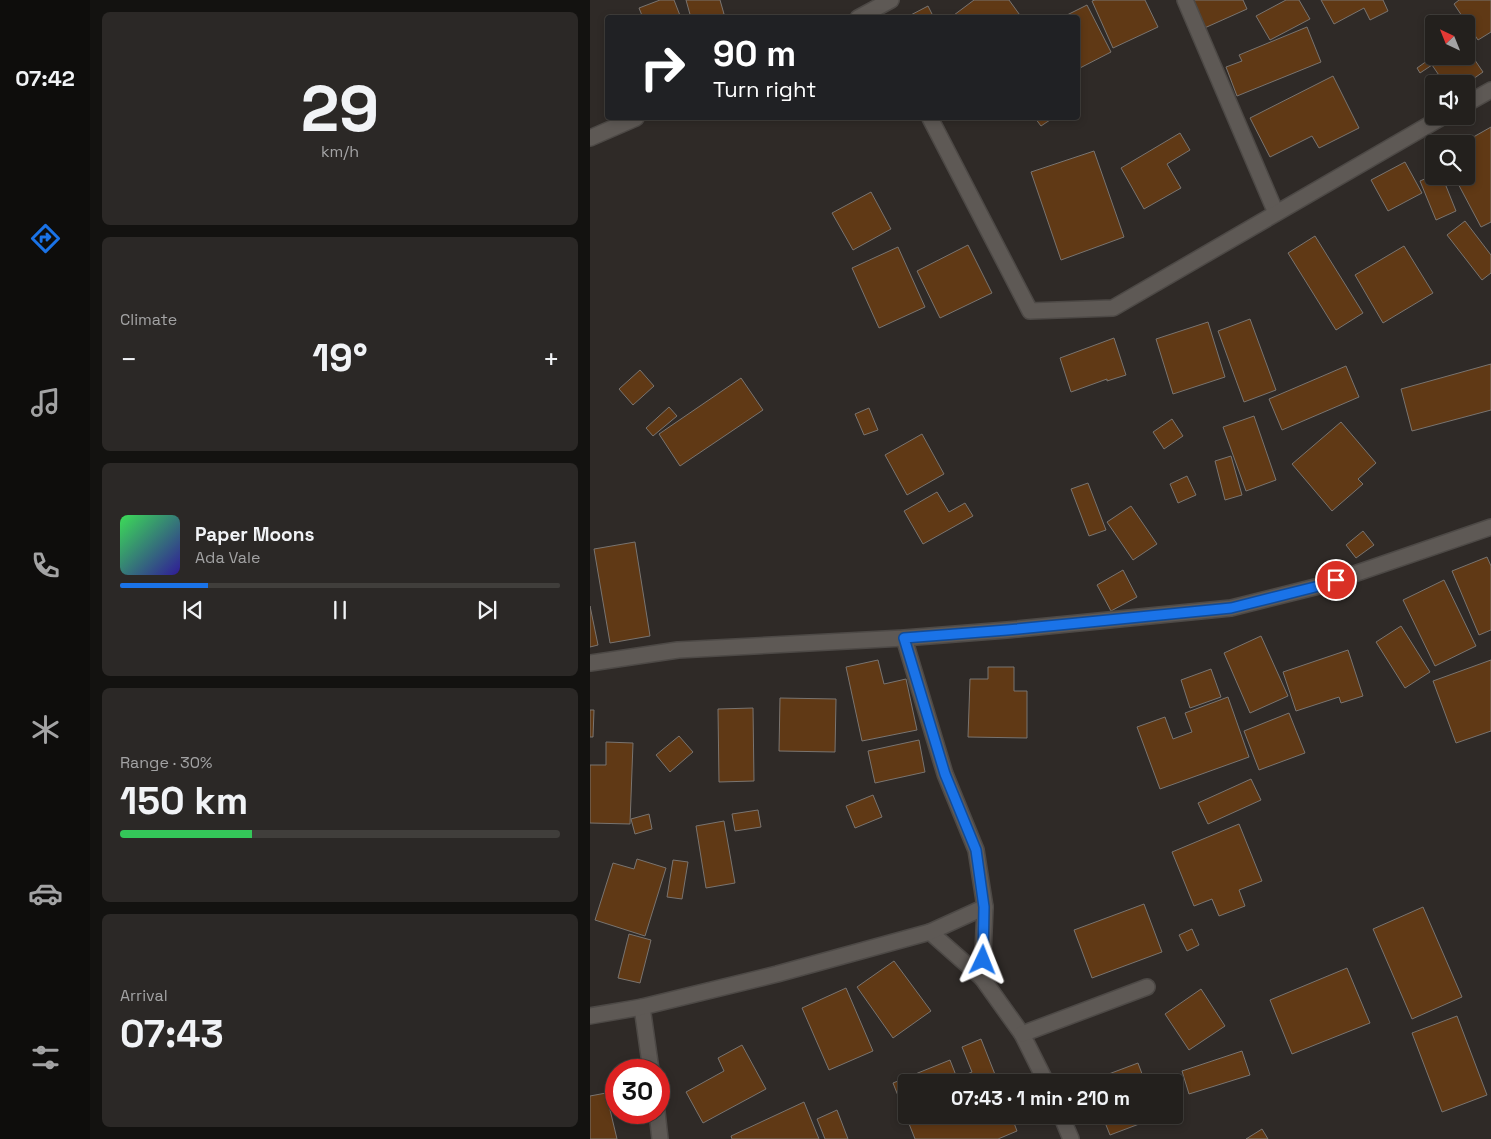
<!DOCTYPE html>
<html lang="en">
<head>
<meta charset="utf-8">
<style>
	body { margin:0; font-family:"Space Grotesk",sans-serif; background:#2b2826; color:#f1f3f6; height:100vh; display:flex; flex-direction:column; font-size:19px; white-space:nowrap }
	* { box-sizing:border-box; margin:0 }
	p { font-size:16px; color:#a3a3a4 }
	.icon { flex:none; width:28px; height:28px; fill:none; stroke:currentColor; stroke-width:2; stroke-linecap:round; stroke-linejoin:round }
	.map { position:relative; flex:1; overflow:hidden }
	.drawer { display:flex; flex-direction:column; gap:12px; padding:12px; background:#131210; width:500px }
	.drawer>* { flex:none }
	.guide { position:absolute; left:15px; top:15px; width:475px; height:105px; border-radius:5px; box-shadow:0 2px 8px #0003,0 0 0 1px #403e3b; background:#202124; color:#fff; overflow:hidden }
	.needle { width:32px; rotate:317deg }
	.tools { position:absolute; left:835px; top:15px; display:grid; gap:10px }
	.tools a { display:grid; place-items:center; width:50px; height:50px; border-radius:5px; background:#23201d; box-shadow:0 2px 8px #0003,0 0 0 1px #403e3b; font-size:25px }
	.speed { position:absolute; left:15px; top:1059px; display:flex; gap:10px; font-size:25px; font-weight:700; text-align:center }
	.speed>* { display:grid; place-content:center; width:65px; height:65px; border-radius:50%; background:#23201d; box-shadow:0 2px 8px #0003,0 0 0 1px #403e3b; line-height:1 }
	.speed .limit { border:8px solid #d22; background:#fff; color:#111 }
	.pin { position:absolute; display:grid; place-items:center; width:42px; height:42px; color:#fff; margin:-21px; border:2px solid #fff; border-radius:50%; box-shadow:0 1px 5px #0007 }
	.me { position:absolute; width:55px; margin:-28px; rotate:2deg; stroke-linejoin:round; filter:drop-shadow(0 0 4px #0008) }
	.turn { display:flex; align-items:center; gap:18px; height:105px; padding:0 25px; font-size:22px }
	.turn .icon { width:65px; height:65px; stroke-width:2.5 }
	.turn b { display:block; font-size:35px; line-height:42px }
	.big { font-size:38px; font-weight:700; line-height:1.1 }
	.drawer .card { flex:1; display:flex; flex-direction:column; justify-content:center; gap:8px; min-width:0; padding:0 18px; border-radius:8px; background:#2b2826 }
	.drawer .dial { align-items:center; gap:0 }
	.dial b { font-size:65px; line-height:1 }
	.song { display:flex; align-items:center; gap:15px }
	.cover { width:60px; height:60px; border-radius:8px; background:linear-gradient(135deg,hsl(130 70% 55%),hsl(250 70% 35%)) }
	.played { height:5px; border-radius:2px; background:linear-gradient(90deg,#1a73e8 20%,#403e3b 20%) }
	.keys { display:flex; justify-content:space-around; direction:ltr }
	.heat { display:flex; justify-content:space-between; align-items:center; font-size:28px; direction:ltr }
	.charge { height:8px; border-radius:4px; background:linear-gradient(90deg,#34c759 30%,#403e3b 0) }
	.trip { position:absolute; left:308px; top:1074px; width:285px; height:50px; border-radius:5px; background:#23201d; box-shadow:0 2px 8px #0003,0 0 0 1px #403e3b; font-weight:700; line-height:50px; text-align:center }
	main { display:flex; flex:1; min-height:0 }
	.tab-bar { display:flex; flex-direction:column; width:90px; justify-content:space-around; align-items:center; background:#0e0d0c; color:#a3a3a4 }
	.tab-bar .icon { width:35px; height:35px }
	.tab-bar .active { color:#1a73e8 }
	.tab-bar b { font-size:22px; color:#f1f3f6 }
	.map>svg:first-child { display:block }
</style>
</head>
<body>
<main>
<nav class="tab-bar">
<b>07:42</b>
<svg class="icon active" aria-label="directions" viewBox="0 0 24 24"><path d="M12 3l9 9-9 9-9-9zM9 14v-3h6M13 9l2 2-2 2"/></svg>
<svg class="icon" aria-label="music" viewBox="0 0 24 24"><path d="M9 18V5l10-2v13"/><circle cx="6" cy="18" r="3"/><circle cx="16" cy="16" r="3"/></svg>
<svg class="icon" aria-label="phone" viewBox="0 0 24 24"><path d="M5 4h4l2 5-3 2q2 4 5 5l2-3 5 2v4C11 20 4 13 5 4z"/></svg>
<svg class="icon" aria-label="climate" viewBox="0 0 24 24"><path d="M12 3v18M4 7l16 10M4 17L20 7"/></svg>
<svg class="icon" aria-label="car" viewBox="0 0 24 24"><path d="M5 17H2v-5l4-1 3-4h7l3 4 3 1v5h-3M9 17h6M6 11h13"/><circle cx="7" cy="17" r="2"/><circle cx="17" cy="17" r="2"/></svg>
<svg class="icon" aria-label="filters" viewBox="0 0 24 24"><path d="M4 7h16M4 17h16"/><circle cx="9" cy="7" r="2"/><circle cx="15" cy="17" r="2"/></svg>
</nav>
<section class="drawer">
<div class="card dial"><b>29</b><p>km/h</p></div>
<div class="card"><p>Climate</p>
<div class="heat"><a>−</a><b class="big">19°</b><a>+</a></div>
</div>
<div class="card">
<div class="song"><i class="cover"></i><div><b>Paper Moons</b><p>Ada Vale</p></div></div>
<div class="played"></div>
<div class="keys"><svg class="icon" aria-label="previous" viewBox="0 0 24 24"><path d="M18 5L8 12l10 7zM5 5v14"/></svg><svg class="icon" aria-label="pause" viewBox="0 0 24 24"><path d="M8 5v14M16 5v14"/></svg><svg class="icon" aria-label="next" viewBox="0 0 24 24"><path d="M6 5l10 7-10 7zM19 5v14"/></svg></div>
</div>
<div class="card"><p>Range · 30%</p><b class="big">150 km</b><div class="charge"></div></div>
<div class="card"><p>Arrival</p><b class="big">07:43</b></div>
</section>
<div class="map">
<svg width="901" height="1139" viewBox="0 0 901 1139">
	<rect width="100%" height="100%" fill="#2f2a27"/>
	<!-- building -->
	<g fill="#603915" stroke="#797470">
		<path d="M70,0H84L91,18H53L49,8Z"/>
		<path d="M96,0H130L134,14L121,18H101Z"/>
		<path d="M384,0H419L432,18H360Z"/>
		<path d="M505,0H555L568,27L523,48L502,1Z"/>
		<path d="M597,0H653L657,9L610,30Z"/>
		<path d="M696,0H709L720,19L680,40L666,16Z"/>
		<path d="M731,0H793L798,11L780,20L774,8L744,24Z"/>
		<path d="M869,0H901V32L888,40L864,4Z"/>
		<path d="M497,5L521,52L488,69V18H471Z"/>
		<path d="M338,6L344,18H315Z"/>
		<path d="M717,27L731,62L647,96L636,67L652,61L649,55Z"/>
		<path d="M876,47L893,72L876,84H855L842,65L830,73L827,68L844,56H876Z"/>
		<path d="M743,76L769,128L729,148L722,136L680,157L660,118Z"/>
		<path d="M445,118H463L451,126Z"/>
		<path d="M901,127V222L891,227L864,176H876V156L878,155L876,144H871Z"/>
		<path d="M590,133L600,150L577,164L591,188L554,209L531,168Z"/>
		<path d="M504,151L534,237L471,260L441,172Z"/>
		<path d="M815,162L832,193L798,211L781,180Z"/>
		<path d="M844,175L852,176L866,211L846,220L830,181Z"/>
		<path d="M281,192L301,229L263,250L242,213Z"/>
		<path d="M875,221L901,255V273L892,280L857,235Z"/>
		<path d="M725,236L773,313L746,330L698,253Z"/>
		<path d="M378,245L402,293L350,318L327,271Z"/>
		<path d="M814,246L843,293L793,323L765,275Z"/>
		<path d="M308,247L335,307L289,328L262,268Z"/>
		<path d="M660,319L686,390L654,402L628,331Z"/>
		<path d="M618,322L635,377L583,394L566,339Z"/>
		<path d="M524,338L536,375L517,381V379L481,392L470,358Z"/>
		<path d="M901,364V410L822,431L811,389Z"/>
		<path d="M756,366L769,397L692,430L679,399Z"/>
		<path d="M50,370L64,386L43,405L29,389Z"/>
		<path d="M151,378L173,410L90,466L69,434Z"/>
		<path d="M79,407L87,416L63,436L56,428Z"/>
		<path d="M279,408L288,430L274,435L265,414Z"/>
		<path d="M664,416L686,480L656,491L633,427Z"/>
		<path d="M582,419L593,436L574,449L563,432Z"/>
		<path d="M751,422L786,463L768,479L773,484L742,511L702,464Z"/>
		<path d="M332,434L354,474L317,495L295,455Z"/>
		<path d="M641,456L652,495L635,500L625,461Z"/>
		<path d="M597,476L606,495L588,503L580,484Z"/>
		<path d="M498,483L516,530L499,536L481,489Z"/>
		<path d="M347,492L359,512L375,503L383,516L333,544L314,511Z"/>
		<path d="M541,506L567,544L543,560L517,522Z"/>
		<path d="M773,531L784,545L766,558L756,545Z"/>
		<path d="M45,542L60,636L20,643L4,549Z"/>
		<path d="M897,557L901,566V630L889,635L862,571Z"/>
		<path d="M533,570L547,597L521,611L507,585Z"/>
		<path d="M854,580L886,646L845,666L813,600Z"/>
		<path d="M0,606L8,645L0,647Z"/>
		<path d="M811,626L840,672L815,688L786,642Z"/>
		<path d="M671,636L698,696L660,713L634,653Z"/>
		<path d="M758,650L773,696L751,703L749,697L706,711L693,672Z"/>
		<path d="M288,660L294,684L316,679L327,730L272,741L256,667Z"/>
		<path d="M901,660V731L866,743L843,681Z"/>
		<path d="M398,667H424V691H437V738L378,737L380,679H398Z"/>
		<path d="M621,669L631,697L600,708L591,680Z"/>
		<path d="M638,697L659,757L570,789L547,727L575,717L583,739L602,732L595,713Z"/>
		<path d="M190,698L246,699L245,752L189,751Z"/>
		<path d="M163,708L164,781L129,782L128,709Z"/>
		<path d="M0,710H4L3,737H0Z"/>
		<path d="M699,713L715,753L669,770L654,731Z"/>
		<path d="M89,736L103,752L80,772L66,755Z"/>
		<path d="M329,740L335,772L285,783L278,751Z"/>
		<path d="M16,742L43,743L40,824L0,823V765H16Z"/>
		<path d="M661,779L671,800L618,824L608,803Z"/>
		<path d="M283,795L292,817L265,828L256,806Z"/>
		<path d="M168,810L171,827L145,831L142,814Z"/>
		<path d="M59,814L62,829L45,834L41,819Z"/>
		<path d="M134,821L145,883L116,888L106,826Z"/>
		<path d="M649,824L672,881L649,890L655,906L629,916L622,899L604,906L582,852Z"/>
		<path d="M47,859L76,868L55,936L5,920L23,863L44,869Z"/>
		<path d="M83,860L98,862L92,899L77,897Z"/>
		<path d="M554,904L572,952L502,978L484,930Z"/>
		<path d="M833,907L872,997L822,1019L783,929Z"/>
		<path d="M602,929L609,945L597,951L589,935Z"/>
		<path d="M39,934L61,940L50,983L28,978Z"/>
		<path d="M304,961L341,1011L303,1038L267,987Z"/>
		<path d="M757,968L780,1023L702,1054L680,1000Z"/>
		<path d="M256,988L283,1051L239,1070L212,1008Z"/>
		<path d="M611,989L635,1026L599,1050L575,1014Z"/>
		<path d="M867,1016L897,1095L852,1112L822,1033Z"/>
		<path d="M391,1039L408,1082H316V1115H421L427,1131L408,1139H325L303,1083L360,1060L367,1078L382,1072L372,1047Z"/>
		<path d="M152,1045L176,1089L113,1123L96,1092L134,1071L128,1058Z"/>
		<path d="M652,1051L660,1075L599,1094L592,1071Z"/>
		<path d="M548,1063L555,1082H500V1081Z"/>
		<path d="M16,1093L27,1139H0V1096Z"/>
		<path d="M214,1102L229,1139H142L141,1136Z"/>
		<path d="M247,1110L258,1139H235L227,1119Z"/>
		<path d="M512,1115H573L520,1135Z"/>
		<path d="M672,1129L678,1139H656Z"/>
	</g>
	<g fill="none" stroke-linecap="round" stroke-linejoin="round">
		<!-- minor casing -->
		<g stroke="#4d4946" stroke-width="18">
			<g id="minor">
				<path d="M595,0L686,213"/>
				<path d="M268,18L301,0"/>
				<path d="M876,104L901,90"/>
				<path d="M340,118L440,311L523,308L854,116"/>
				<path d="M0,138L46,118"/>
				<path d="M314,638L355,774L386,850L395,907L392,978L432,1034L456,1082"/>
				<path d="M0,663L88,650L314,638L417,630L641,608L729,586L901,527"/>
				<path d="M340,932L392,978"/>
				<path d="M52,1007L61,1070"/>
				<path d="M0,1016L52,1007L187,974L340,932L395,907"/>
				<path d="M432,1034L557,987"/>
				<path d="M67,1112L70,1139"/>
				<path d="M471,1115L481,1139"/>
			</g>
		</g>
		<!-- minor -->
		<use href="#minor" stroke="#5e5955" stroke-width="15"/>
	</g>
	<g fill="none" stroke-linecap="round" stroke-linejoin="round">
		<!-- route casing -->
		<g stroke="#114b97" stroke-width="12">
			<path id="route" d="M393,960L394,907L386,850L355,774L314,638L417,630L641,608L729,586L746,580"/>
		</g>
		<!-- route -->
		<use href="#route" stroke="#1a73e8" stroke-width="9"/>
	</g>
</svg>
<div class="tools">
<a><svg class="needle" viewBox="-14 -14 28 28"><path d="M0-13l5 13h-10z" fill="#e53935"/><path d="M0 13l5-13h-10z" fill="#a3a3a4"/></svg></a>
<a><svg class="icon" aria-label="sound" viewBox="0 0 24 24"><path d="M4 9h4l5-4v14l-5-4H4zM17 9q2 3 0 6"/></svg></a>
<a><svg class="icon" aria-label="search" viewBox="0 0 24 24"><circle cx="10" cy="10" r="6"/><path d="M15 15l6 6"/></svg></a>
</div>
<div class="speed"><div class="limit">30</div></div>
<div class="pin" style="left:746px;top:580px;background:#d93025"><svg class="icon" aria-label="arrive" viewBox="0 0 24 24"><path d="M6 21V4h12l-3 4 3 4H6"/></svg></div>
<svg class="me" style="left:393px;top:960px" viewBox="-20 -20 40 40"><path d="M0-17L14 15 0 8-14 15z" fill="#1a73e8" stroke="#fff" stroke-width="4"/></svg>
<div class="trip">07:43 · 1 min · 210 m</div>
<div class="guide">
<div class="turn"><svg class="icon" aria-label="right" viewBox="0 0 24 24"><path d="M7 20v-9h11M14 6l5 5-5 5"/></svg><div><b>90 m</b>Turn right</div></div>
</div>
</div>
</main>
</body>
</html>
